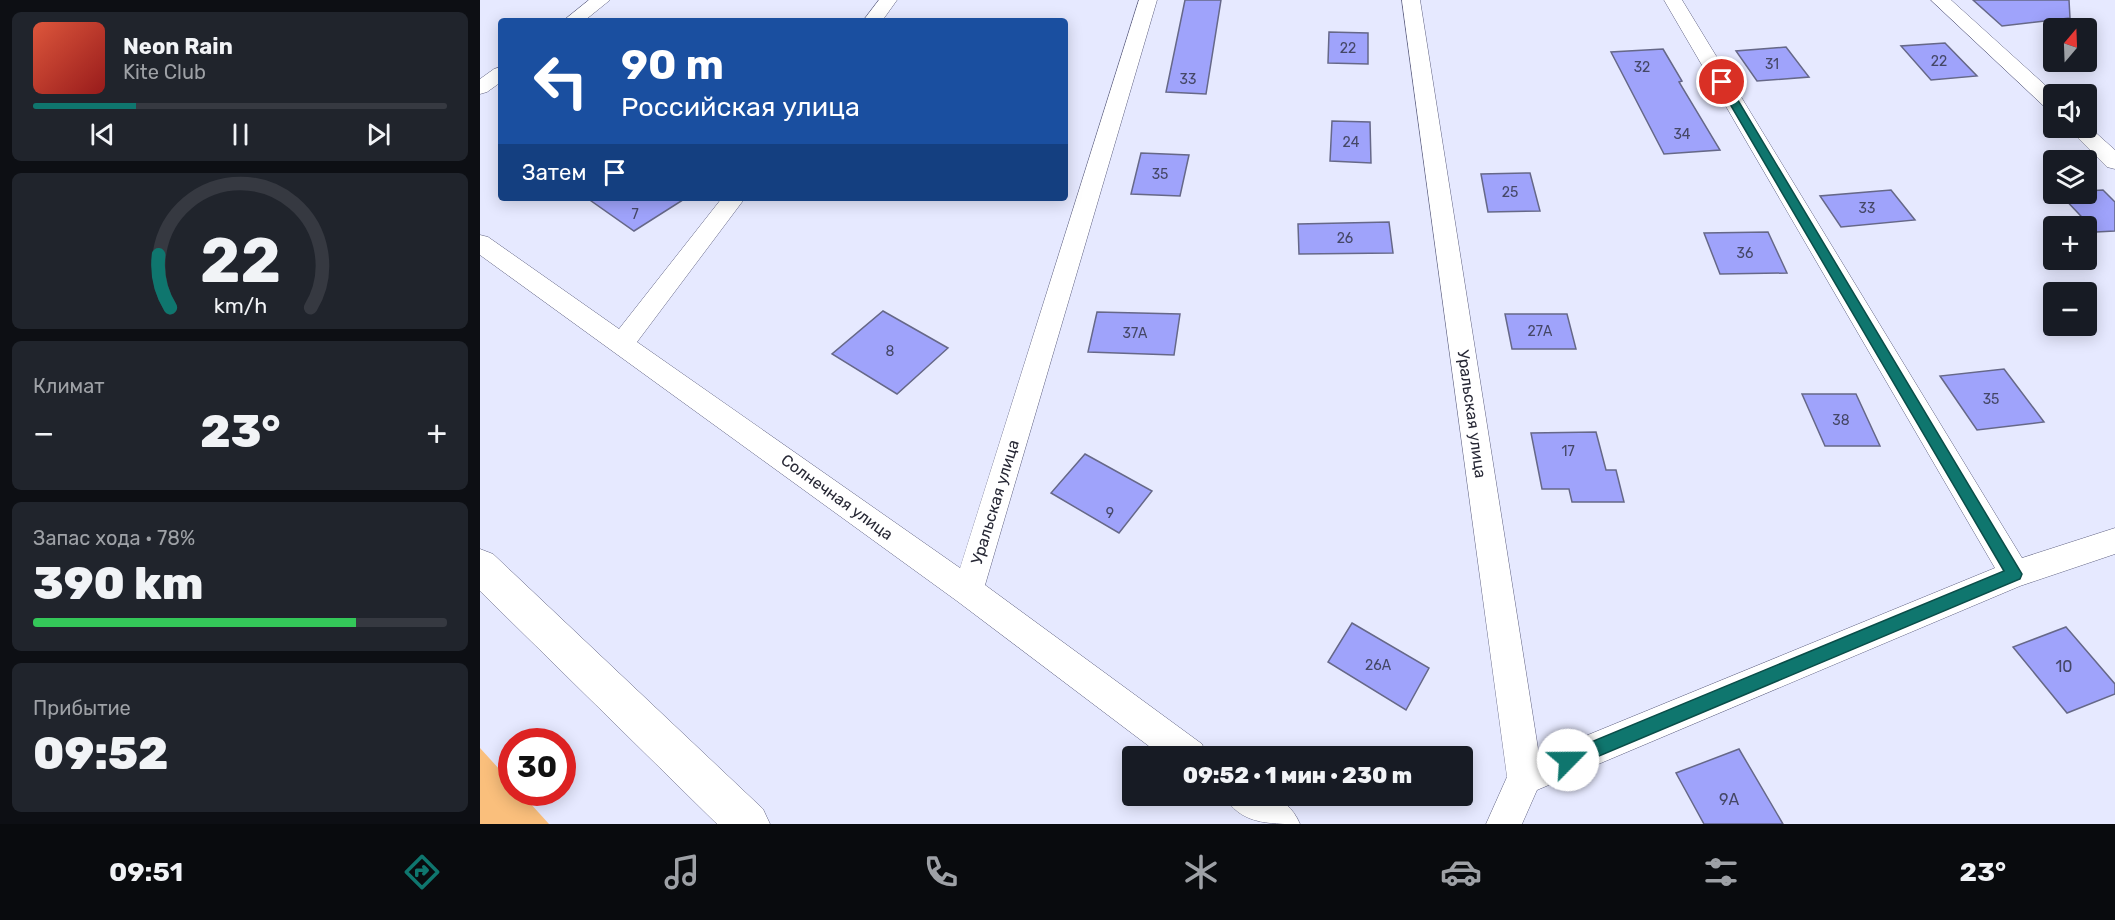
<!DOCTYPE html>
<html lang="ru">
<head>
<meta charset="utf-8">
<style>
	body { margin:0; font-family:Rubik,sans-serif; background:#20242c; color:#f1f3f6; height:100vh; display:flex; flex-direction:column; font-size:22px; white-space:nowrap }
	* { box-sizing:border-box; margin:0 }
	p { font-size:20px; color:#9ea1a6 }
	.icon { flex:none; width:33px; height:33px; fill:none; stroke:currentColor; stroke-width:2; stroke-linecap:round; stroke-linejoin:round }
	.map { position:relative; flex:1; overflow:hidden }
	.sheet { display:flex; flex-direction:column; gap:12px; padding:12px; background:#0d0f14; width:480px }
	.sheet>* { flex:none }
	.banner { position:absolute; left:18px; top:18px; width:570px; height:183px; border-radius:6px; box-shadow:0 3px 15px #0003; background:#1a4fa0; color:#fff; overflow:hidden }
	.needle { width:39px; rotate:19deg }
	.fabs { position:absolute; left:1563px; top:18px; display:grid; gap:12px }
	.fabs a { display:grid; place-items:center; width:54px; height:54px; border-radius:6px; background:#171b24; box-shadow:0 3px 15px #0003; font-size:30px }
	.speed { position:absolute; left:18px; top:728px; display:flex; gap:12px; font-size:30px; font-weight:700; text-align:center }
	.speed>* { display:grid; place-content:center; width:78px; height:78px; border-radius:50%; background:#171b24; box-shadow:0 3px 15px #0003; line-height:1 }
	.speed .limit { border:9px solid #d22; background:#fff; color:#111 }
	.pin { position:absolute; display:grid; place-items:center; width:51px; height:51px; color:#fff; margin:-26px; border:3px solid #fff; border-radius:50%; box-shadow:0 2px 6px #0007 }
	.me { position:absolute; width:66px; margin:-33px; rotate:67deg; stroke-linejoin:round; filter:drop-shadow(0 0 4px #0008) }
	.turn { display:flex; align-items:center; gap:21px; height:126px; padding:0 24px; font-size:27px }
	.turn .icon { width:78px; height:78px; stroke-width:2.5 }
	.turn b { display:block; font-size:42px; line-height:51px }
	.then { display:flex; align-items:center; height:57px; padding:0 24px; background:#0003; gap:12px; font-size:22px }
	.big { font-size:45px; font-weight:800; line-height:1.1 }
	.sheet .card { flex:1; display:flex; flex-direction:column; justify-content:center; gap:9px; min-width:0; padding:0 21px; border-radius:9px; background:#20242c }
	.sheet .dial { align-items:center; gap:0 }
	.dial svg { height:156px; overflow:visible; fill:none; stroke:#363941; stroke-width:7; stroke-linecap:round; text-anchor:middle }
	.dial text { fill:#f1f3f6; stroke:none }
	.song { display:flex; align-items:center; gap:18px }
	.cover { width:72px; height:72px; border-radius:9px; background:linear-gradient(135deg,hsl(10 70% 55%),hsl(0 70% 35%)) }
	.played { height:6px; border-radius:3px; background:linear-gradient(90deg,#0f766e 25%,#363941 25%) }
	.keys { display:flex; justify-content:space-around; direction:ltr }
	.heat { display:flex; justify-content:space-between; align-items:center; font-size:33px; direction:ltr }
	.charge { height:9px; border-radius:4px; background:linear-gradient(90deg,#34c759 78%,#363941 0) }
	.trip { position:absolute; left:642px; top:746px; width:351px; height:60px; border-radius:6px; background:#171b24; box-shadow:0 3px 15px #0003; font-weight:800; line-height:60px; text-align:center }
	.tabs { display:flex; height:96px; justify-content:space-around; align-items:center; background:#090b0e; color:#9ea1a6 }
	.tabs .icon { width:42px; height:42px }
	.tabs .active { color:#0f766e }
	.tabs b { font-size:27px; color:#f1f3f6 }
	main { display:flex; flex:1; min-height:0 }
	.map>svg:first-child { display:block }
</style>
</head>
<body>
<main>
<section class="sheet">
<div class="card">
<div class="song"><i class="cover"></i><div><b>Neon Rain</b><p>Kite Club</p></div></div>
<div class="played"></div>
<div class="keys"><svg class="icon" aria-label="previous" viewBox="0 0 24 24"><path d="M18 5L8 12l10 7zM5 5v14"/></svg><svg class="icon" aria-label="pause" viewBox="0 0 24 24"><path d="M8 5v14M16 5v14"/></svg><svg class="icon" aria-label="next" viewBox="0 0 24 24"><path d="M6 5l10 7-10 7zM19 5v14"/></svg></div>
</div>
<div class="card dial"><svg viewBox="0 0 100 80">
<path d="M14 69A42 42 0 1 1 86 69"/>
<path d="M14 69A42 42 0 0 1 8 42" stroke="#0f766e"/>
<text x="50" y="56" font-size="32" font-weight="700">22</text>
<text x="50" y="72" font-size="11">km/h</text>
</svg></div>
<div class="card"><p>Климат</p>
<div class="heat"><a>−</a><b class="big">23°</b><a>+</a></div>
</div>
<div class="card"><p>Запас хода · 78%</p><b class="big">390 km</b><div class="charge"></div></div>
<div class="card"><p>Прибытие</p><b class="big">09:52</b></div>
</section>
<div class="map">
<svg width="1635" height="824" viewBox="0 0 1635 824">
	<rect width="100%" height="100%" fill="#e6e9ff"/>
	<!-- green -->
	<path fill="#fabf7c" d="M0,748L31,782L32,792H40L69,824H0Z"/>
	<!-- building -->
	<g fill="#9fa3fb" stroke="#666888" stroke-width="1.5">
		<path d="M705,0H741L726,94L686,92Z"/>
		<path d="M1493,0H1589L1590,18L1522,26Z"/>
		<path d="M849,32L888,33V64L848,63Z"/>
		<path d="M1465,43L1497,76L1451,80L1421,46Z"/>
		<path d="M1306,47L1329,77L1277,81L1256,51Z"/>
		<path d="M1183,49L1202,81L1199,82L1240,150L1184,154L1131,52Z"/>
		<path d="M852,121L890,122L891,163L850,161Z"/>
		<path d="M661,153L709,155L700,196L651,194Z"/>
		<path d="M1050,173L1060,211L1008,212L1001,174Z"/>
		<path d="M1411,190L1435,220L1361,227L1340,196Z"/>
		<path d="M1623,190L1635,202V231L1616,232L1580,194H1606V191Z"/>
		<path d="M107,198H206L154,231Z"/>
		<path d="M909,222L913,253L819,254L818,224Z"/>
		<path d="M1288,232L1307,273L1240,274L1224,233Z"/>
		<path d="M403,311L468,348L417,394L352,354Z"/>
		<path d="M617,312L700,314L694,355L608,352Z"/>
		<path d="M1025,314H1087L1096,349H1032Z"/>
		<path d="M1524,369L1564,422L1497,430L1460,376Z"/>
		<path d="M1322,394H1376L1400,446H1345Z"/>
		<path d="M1116,432L1126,470H1136L1144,502H1092L1089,489H1062L1051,433Z"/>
		<path d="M605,454L672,491L639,533L571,493Z"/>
		<path d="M872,623L949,668L926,710L848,662Z"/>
		<path d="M1586,627L1635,684V694L1587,713L1533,647Z"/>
		<path d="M1259,749L1303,824H1224L1196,773Z"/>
	</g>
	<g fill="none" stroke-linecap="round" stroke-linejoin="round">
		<!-- minor casing -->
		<g stroke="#5e6080" stroke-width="1">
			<g id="minor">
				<path d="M109,0H130L104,21H83Z"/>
				<path d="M399,0H417L402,21H383Z"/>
				<path d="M659,0H677L505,585L722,744L727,756H682L477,601L0,255V235L8,237L139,329L242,198H265L157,342L480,568Z"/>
				<path d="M922,0H940L1059,755L1515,568L1184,0H1202L1542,558L1635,528V554L1540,586L1057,790L1042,824H1006L1027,777Z"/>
				<path d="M1451,0H1471L1575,94L1574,111L1567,109Z"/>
				<path d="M21,67V82L7,92L0,94V79L14,69Z"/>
				<path d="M1606,124L1635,150V169L1627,167L1588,128H1606Z"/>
				<path d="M744,795C776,795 805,789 820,824C788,824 759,824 744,795Z"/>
			</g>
		</g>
		<!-- secondary casing -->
		<g stroke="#5e6080" stroke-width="1">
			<path id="secondary" d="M0,549L13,554L283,809L290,824H237L0,591Z"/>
		</g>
		<!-- minor -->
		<use href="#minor" fill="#fff" fill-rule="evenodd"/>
		<!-- secondary -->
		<use href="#secondary" fill="#fff" fill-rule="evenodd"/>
	</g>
	<!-- route -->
	<path fill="#0f766e" stroke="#0a4d48" stroke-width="1.5" d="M1238,80L1247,82L1542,574L1540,579L1088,769L1082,767L1079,760L1082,754L1524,571L1237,82Z"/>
	<g text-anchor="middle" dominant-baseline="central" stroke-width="6" stroke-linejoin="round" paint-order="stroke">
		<!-- number labels -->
		<g font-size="14" fill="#454766">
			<text x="868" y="48">22</text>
			<text x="1459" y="61">22</text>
			<text x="1292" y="64">31</text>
			<text x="1162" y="67">32</text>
			<text x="708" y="79">33</text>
			<text x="1202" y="134">34</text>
			<text x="871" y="142">24</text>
			<text x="680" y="174">35</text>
			<text x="1030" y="192">25</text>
			<text x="1387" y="208">33</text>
			<text x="155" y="214">7</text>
			<text x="865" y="238">26</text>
			<text x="1265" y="253">36</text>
			<text x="1060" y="331">27А</text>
			<text x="655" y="333">37А</text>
			<text x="410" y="351">8</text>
			<text x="1511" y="399">35</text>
			<text x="1361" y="420">38</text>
			<text x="1088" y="451">17</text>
			<text x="630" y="513">9</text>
			<text x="898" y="665">26А</text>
		</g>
		<!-- street labels -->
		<g font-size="16" fill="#272835" stroke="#fff">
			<text transform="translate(992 414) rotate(82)">Уральская улица</text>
			<text transform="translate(357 497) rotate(36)">Солнечная улица</text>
			<text transform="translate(515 502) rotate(-73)">Уральская улица</text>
		</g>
		<!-- near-number labels -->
		<g font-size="16" fill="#454766">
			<text x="1584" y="666">10</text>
			<text x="1249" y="799">9А</text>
		</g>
	</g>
</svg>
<div class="fabs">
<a><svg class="needle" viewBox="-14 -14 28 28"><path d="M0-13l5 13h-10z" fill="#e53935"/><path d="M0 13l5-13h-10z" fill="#9ea1a6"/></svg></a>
<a><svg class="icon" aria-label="sound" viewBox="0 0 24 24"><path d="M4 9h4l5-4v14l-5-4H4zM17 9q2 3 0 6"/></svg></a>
<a><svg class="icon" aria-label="layers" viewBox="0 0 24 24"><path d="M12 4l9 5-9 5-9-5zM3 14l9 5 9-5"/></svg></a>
<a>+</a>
<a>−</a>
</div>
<div class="speed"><div class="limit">30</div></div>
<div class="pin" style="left:1242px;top:82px;background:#d93025"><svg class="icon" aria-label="arrive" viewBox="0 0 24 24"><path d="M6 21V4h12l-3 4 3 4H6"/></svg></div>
<svg class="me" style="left:1088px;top:760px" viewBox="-20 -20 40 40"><circle r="19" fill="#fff"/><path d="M0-13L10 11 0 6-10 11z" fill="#0f766e"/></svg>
<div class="trip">09:52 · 1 мин · 230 m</div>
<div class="banner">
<div class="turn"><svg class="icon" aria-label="left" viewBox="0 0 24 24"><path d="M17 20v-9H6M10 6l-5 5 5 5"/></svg><div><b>90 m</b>Российская улица</div></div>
<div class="then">Затем<svg class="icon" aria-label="arrive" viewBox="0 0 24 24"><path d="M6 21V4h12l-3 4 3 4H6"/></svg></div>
</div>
</div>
</main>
<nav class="tabs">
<b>09:51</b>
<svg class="icon active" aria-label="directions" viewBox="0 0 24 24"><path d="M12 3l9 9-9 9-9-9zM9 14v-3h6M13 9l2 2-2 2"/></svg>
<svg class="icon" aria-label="music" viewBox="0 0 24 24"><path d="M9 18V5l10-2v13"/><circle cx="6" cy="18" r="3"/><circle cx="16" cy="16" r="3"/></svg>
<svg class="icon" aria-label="phone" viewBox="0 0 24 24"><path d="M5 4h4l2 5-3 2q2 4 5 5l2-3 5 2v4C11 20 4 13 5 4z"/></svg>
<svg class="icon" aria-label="climate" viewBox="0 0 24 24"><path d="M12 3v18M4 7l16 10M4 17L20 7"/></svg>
<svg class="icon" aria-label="car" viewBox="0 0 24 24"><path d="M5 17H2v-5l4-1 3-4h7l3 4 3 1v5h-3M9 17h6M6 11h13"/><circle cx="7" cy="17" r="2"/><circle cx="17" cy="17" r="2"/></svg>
<svg class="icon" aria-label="filters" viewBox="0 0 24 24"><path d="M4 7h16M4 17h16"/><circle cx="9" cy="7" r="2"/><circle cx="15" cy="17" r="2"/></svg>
<b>23°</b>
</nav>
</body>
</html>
